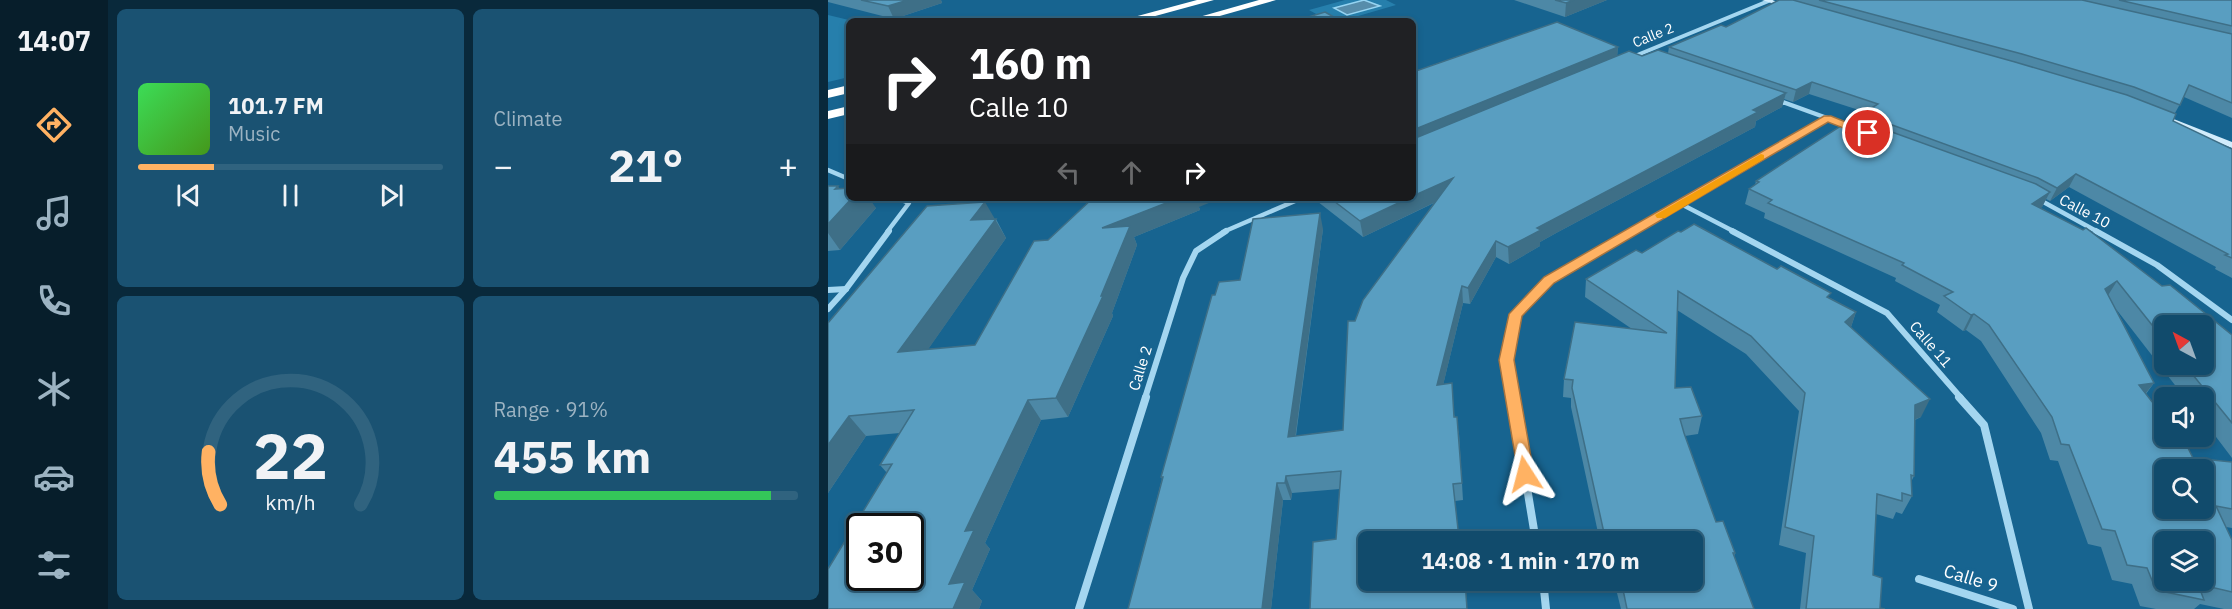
<!DOCTYPE html>
<html lang="en">
<head>
<meta charset="utf-8">
<style>
	body { margin:0; font-family:"IBM Plex Sans",sans-serif; background:#1a5272; color:#f1f3f6; height:100vh; display:flex; flex-direction:column; font-size:22px; white-space:nowrap }
	* { box-sizing:border-box; margin:0 }
	p { font-size:20px; color:#9cb3c2 }
	.icon { flex:none; width:33px; height:33px; fill:none; stroke:currentColor; stroke-width:2; stroke-linecap:round; stroke-linejoin:round }
	.map { position:relative; flex:1; overflow:hidden }
	.side { display:flex; flex-direction:column; gap:9px; padding:9px; background:#09293b; width:720px }
	.side>* { flex:none }
	.hud { position:absolute; left:18px; top:18px; width:570px; height:183px; border-radius:9px; box-shadow:0 3px 9px #0003,0 0 0 2px #30637f; background:#202124; color:#fff; overflow:hidden }
	.needle { width:39px; rotate:319deg }
	.fabs { position:absolute; left:1326px; top:315px; display:grid; gap:12px }
	.fabs a { display:grid; place-items:center; width:60px; height:60px; border-radius:9px; background:#114b6c; box-shadow:0 3px 9px #0003,0 0 0 2px #30637f; font-size:30px }
	.speed { position:absolute; left:18px; top:513px; display:flex; gap:12px; font-size:30px; font-weight:700; text-align:center }
	.speed>* { display:grid; place-content:center; width:78px; height:78px; border-radius:50%; background:#114b6c; box-shadow:0 3px 9px #0003,0 0 0 2px #30637f; line-height:1 }
	.speed .limit { border:3px solid #111; border-radius:9px; background:#fff; color:#111 }
	.pin { position:absolute; display:grid; place-items:center; width:51px; height:51px; color:#fff; margin:-26px; border:3px solid #fff; border-radius:50%; box-shadow:0 2px 6px #0007 }
	.me { position:absolute; width:66px; margin:-33px; rotate:351deg; stroke-linejoin:round; filter:drop-shadow(0 0 4px #0008) }
	.turn { display:flex; align-items:center; gap:21px; height:126px; padding:0 24px; font-size:27px }
	.turn .icon { width:78px; height:78px; stroke-width:2.5 }
	.turn b { display:block; font-size:42px; line-height:51px }
	.lanes { display:flex; align-items:center; height:57px; padding:0 24px; background:#0003; justify-content:center; gap:30px; direction:ltr }
	.lanes .off { opacity:.35 }
	.big { font-size:45px; font-weight:700; line-height:1.1 }
	.side .card { flex:1; display:flex; flex-direction:column; justify-content:center; gap:9px; min-width:0; padding:0 21px; border-radius:9px; background:#1a5272 }
	.side .dial { align-items:center; gap:0 }
	.dial svg { height:156px; overflow:visible; fill:none; stroke:#30637f; stroke-width:7; stroke-linecap:round; text-anchor:middle }
	.dial text { fill:#f1f3f6; stroke:none }
	.song { display:flex; align-items:center; gap:18px }
	.cover { width:72px; height:72px; border-radius:9px; background:linear-gradient(135deg,hsl(130 70% 55%),hsl(100 70% 35%)) }
	.played { height:6px; border-radius:3px; background:linear-gradient(90deg,#ffb263 25%,#30637f 25%) }
	.keys { display:flex; justify-content:space-around; direction:ltr }
	.heat { display:flex; justify-content:space-between; align-items:center; font-size:33px; direction:ltr }
	.charge { height:9px; border-radius:4px; background:linear-gradient(90deg,#34c759 91%,#30637f 0) }
	.side .tiles { flex:1; display:grid; gap:9px; grid-template-columns:repeat(2,1fr) }
	.trip { position:absolute; left:530px; top:531px; width:345px; height:60px; border-radius:9px; background:#114b6c; box-shadow:0 3px 9px #0003,0 0 0 2px #30637f; font-weight:700; line-height:60px; text-align:center }
	main { display:flex; flex:1; min-height:0 }
	.tab-bar { display:flex; flex-direction:column; width:108px; justify-content:space-around; align-items:center; background:#071e2b; color:#9cb3c2 }
	.tab-bar .icon { width:42px; height:42px }
	.tab-bar .active { color:#ffb263 }
	.tab-bar b { font-size:27px; color:#f1f3f6 }
	.map>svg:first-child { display:block }
</style>
</head>
<body>
<main>
<nav class="tab-bar">
<b>14:07</b>
<svg class="icon active" aria-label="directions" viewBox="0 0 24 24"><path d="M12 3l9 9-9 9-9-9zM9 14v-3h6M13 9l2 2-2 2"/></svg>
<svg class="icon" aria-label="music" viewBox="0 0 24 24"><path d="M9 18V5l10-2v13"/><circle cx="6" cy="18" r="3"/><circle cx="16" cy="16" r="3"/></svg>
<svg class="icon" aria-label="phone" viewBox="0 0 24 24"><path d="M5 4h4l2 5-3 2q2 4 5 5l2-3 5 2v4C11 20 4 13 5 4z"/></svg>
<svg class="icon" aria-label="climate" viewBox="0 0 24 24"><path d="M12 3v18M4 7l16 10M4 17L20 7"/></svg>
<svg class="icon" aria-label="car" viewBox="0 0 24 24"><path d="M5 17H2v-5l4-1 3-4h7l3 4 3 1v5h-3M9 17h6M6 11h13"/><circle cx="7" cy="17" r="2"/><circle cx="17" cy="17" r="2"/></svg>
<svg class="icon" aria-label="filters" viewBox="0 0 24 24"><path d="M4 7h16M4 17h16"/><circle cx="9" cy="7" r="2"/><circle cx="15" cy="17" r="2"/></svg>
</nav>
<section class="side">
<div class="tiles">
<div class="card">
<div class="song"><i class="cover"></i><div><b>101.7 FM</b><p>Music</p></div></div>
<div class="played"></div>
<div class="keys"><svg class="icon" aria-label="previous" viewBox="0 0 24 24"><path d="M18 5L8 12l10 7zM5 5v14"/></svg><svg class="icon" aria-label="pause" viewBox="0 0 24 24"><path d="M8 5v14M16 5v14"/></svg><svg class="icon" aria-label="next" viewBox="0 0 24 24"><path d="M6 5l10 7-10 7zM19 5v14"/></svg></div>
</div>
<div class="card"><p>Climate</p>
<div class="heat"><a>−</a><b class="big">21°</b><a>+</a></div>
</div>
<div class="card dial"><svg viewBox="0 0 100 80">
<path d="M14 69A42 42 0 1 1 86 69"/>
<path d="M14 69A42 42 0 0 1 8 42" stroke="#ffb263"/>
<text x="50" y="56" font-size="32" font-weight="700">22</text>
<text x="50" y="72" font-size="11">km/h</text>
</svg></div>
<div class="card"><p>Range · 91%</p><b class="big">455 km</b><div class="charge"></div></div>
</div>
</section>
<div class="map">
<svg width="1404" height="609" viewBox="0 0 1404 609">
	<rect width="100%" height="100%" fill="#176490"/>
	<!-- green -->
	<g fill="#267fac">
		<path d="M517,0H558L568,5L513,21H501L481,10Z"/>
		<path d="M0,15L25,21H21V77L0,82Z"/>
	</g>
	<!-- water -->
	<path fill="#578dab" stroke="#96d4f2" stroke-width="1.5" d="M536,0L552,6L519,15L506,8Z"/>
	<g fill="none" stroke-linecap="round" stroke-linejoin="round">
		<!-- street-far3 -->
		<g stroke="#a4d6f0" stroke-width="4">
			<path d="M802,58L943,0"/>
			<path d="M949,100L956,103"/>
		</g>
		<!-- street-far2 -->
		<g stroke="#a4d6f0" stroke-width="4.5">
			<path d="M952,101L1021,126"/>
			<path d="M0,170L21,179"/>
			<path d="M1210,199L1270,232"/>
			<path d="M853,204L907,232"/>
			<path d="M59,232L81,203L68,198"/>
			<path d="M395,232L474,198"/>
			<path d="M803,232L999,118"/>
		</g>
		<!-- street-far1 -->
		<g stroke="#a4d6f0" stroke-width="6">
			<path d="M904,231L1059,313L1133,398"/>
			<path d="M1268,231L1329,265L1404,320"/>
			<path d="M0,290L18,289"/>
			<path d="M0,309L18,289L61,231"/>
			<path d="M317,398L355,278L368,251L398,231"/>
			<path d="M684,398L678,360L688,314L721,280L805,231"/>
		</g>
		<!-- street -->
		<g stroke="#a4d6f0" stroke-width="8">
			<path d="M684,397L708,542"/>
			<path d="M1131,397L1156,425L1201,609"/>
			<path d="M1091,579L1185,609"/>
			<path d="M715,580L718,609"/>
			<path d="M251,609L318,397"/>
		</g>
		<!-- secondary -->
		<g fill="#d2ecfb" fill-rule="evenodd">
			<path d="M934,0H944L965,7L962,9Z"/>
			<path d="M1338,116L1404,142V148L1335,121V117Z"/>
		</g>
		<!-- highway -->
		<g fill="#fff" fill-rule="evenodd">
			<path d="M369,0H386L309,21H291Z"/>
			<path d="M431,0H448L374,21H357Z"/>
			<path d="M21,85V93L0,98V90Z"/>
			<path d="M21,106V114L0,119V111Z"/>
		</g>
	</g>
	<!-- wall -->
	<g fill="#4d88a6" fill-rule="evenodd">
		<path d="M0,0H113L114,3L66,19L0,2Z"/>
		<path d="M686,0H779L737,17Z"/>
		<path d="M951,0H1404V118L1356,97L1347,113L1345,121L1404,149V278L1387,269L1388,267L1241,187L1222,201L1218,199L1214,207L1212,208L1334,286L1404,335V458L1376,421V398H1357L1288,309L1326,383L1318,394L1365,458L1404,462V528L1398,527L1404,540V609H1396L1372,604L1366,609H1328L1312,606L1304,584L1284,580L1273,547L1260,544L1230,461L1222,460L1213,433L1153,341L1138,330L1135,331L1109,312L1112,305L1067,281L1068,278L936,218L937,213L917,204L921,189L927,185L928,181L1032,121L1034,114L1037,112L981,94L965,102L956,99L954,107L928,121L927,127L730,232L712,242V246L681,264L668,257L642,304L635,303L615,385L627,417L631,434L635,500L627,501L508,539L512,489L464,493L463,500H455L443,609H300L334,479L333,477L387,295L495,229L468,436L515,430L527,321L606,203L535,237L485,198H585L790,47L789,56H814L840,53L841,47L898,27ZM1336,326L1376,364H1336Z"/>
		<path d="M0,186L12,189L48,208L12,250L0,251Z"/>
		<path d="M371,207L372,210L306,237L309,245L284,313L285,316L240,417L213,420L157,543L162,549L144,590L154,601L151,609H0L59,473L52,465L72,433L38,436L0,493V323L168,219L178,238L100,349L147,345L220,240Z"/>
		<path d="M814,253L1002,298L1028,312L1023,327L1093,417L1087,420L1086,476L1083,482L1084,496L1074,514L1068,512L1065,519L1048,514L1045,575L1052,608L1057,609H972L978,553L951,545L971,411L918,354L849,310L847,388L874,416L870,434L857,436L888,522L907,553L906,557L926,609H793L787,585H782L781,580H864V542H772L743,407V398L735,397L736,379L804,329L757,297L758,279Z"/>
	</g>
	<!-- shaded-wall -->
	<g fill="#3e6f87">
		<path d="M80,0H113L114,3L66,19L60,6Z"/>
		<path d="M746,0H779L737,17L738,3Z"/>
		<path d="M790,47L789,60L585,145V130Z"/>
		<path d="M984,82L981,94L965,102L968,90Z"/>
		<path d="M958,93L954,107L928,121L927,127L730,232L712,242V246L681,264L680,247L709,228L925,110Z"/>
		<path d="M1248,174L1241,187L1222,201L1229,188Z"/>
		<path d="M625,178L626,193L535,237L532,221L581,198H585V196Z"/>
		<path d="M10,186L21,202L24,198H41L48,208L12,250L0,233V224L7,189Z"/>
		<path d="M1222,192L1214,207L1196,219L1204,204Z"/>
		<path d="M351,198H393L371,207L372,210L306,237L309,245L284,313L285,316L240,417L228,398L273,296L274,228Z"/>
		<path d="M157,202L178,238L85,371L70,352L143,220Z"/>
		<path d="M492,213L495,229L465,454L460,437Z"/>
		<path d="M668,241V257L642,304L640,288Z"/>
		<path d="M1289,281L1279,297L1277,289Z"/>
		<path d="M634,286L635,303L611,402L609,385Z"/>
		<path d="M1028,312L1022,330L1017,322Z"/>
		<path d="M1146,314L1138,330L1135,331L1143,315Z"/>
		<path d="M1326,383L1313,399L1311,385Z"/>
		<path d="M1102,399L1093,417L1078,423L1087,405Z"/>
		<path d="M200,400L213,420L157,543L162,549L144,590L154,601L151,609H125L121,584L137,531Z"/>
		<path d="M21,416L38,436L0,493V445Z"/>
		<path d="M458,476L464,493L463,500L457,483Z"/>
		<path d="M449,483L455,500L443,609H434Z"/>
	</g>
	<!-- building -->
	<g fill="#599ec1" stroke="#3e6f87" stroke-width="1.5" fill-rule="evenodd">
		<path d="M33,0H80L60,6Z"/>
		<path d="M727,0H746L738,3Z"/>
		<path d="M951,0H965L1187,62L1299,95L1348,114L1345,121L1404,149V258L1397,255L1400,254L1248,174L1229,188L1210,178L1034,114L1050,104L984,82L968,90L841,47L893,25L898,27Z"/>
		<path d="M991,0H1254L1404,34V103L1361,85L1352,105L1306,87L1194,54Z"/>
		<path d="M1291,0H1404V26Z"/>
		<path d="M497,12L513,21H467Z"/>
		<path d="M729,22L790,47L585,130V72Z"/>
		<path d="M830,50L958,93L925,110L930,112L709,228L713,230L680,247L668,241L640,288L634,286L609,385L624,383L626,417H629L634,483L625,484L631,538L633,537L634,542H540V580H637L639,609H482L485,542L508,539L513,471L458,476L457,483H449L434,609H300L335,477H333L384,295H387L391,282L412,280L425,219L492,213L460,437L515,430L520,321H527L535,300L625,178L585,196V139L801,51L814,56Z"/>
		<path d="M1025,118L1208,184L1222,192L1204,204L1255,230L1258,228L1334,286L1342,285L1404,335V423L1356,364H1376V326H1336V340L1289,281L1277,289L1326,383L1311,385L1336,417V436H1354L1365,458L1404,462V509L1388,506L1404,540V592L1370,584L1376,600L1328,590L1319,568L1299,565L1287,531L1274,529L1241,445L1233,444L1224,417L1161,325L1146,314L1143,315L1116,296L1125,292L1074,265L1076,263L940,203L944,200L921,189L931,182L928,181ZM1336,470H1376V508H1336ZM1336,542H1376V580H1336Z"/>
		<path d="M0,186H10L7,189L21,188V198H24L0,224Z"/>
		<path d="M265,198H351L274,228L302,226L273,296H275L228,398L200,400L137,531L146,530L121,584L137,582L125,609H0V569L64,464L52,465L86,410L21,416L0,445V323L99,206L157,202L143,220L168,219L70,352L147,345L206,241L220,240ZM32,526H82V578H32Z"/>
		<path d="M502,198H581L532,221Z"/>
		<path d="M866,224L949,269L953,266L1003,293L999,297L1028,312L1017,322L1102,399L1087,405L1086,476L1083,475L1084,496L1074,493V501L1049,494L1045,575L1054,578L1052,608L1057,609H978L986,536L957,527L977,393L923,336L850,291L847,388L863,387L874,416L852,419L856,433L888,522L895,521L907,553H905L926,609H799L793,580H864V542H778L744,388L745,380L736,379L747,322L839,333L758,279L808,250L814,253L850,231L853,232Z"/>
	</g>
	<!-- route -->
	<path fill="#ffb263" stroke="#a67440" stroke-width="1.5" d="M996,116H1003L1045,133L1036,136L1000,122L726,283L694,316L686,360L706,474L703,479L697,481L691,479L671,360L681,314L716,277Z"/>
	<!-- slow -->
	<path fill="#f59e0b" d="M933,154L936,155V159L837,218H829L827,215Z"/>
	<g text-anchor="middle" dominant-baseline="central" stroke-width="6" stroke-linejoin="round" paint-order="stroke">
		<!-- far-street labels -->
		<g font-size="14" fill="#fff" stroke="#176490">
			<text transform="translate(825 35) rotate(-22)">Calle 2</text>
		</g>
		<!-- street labels -->
		<g font-size="15" fill="#fff" stroke="#176490">
			<text transform="translate(1257 211) rotate(28)">Calle 10</text>
			<text transform="translate(1103 344) rotate(49)">Calle 11</text>
			<text transform="translate(312 368) rotate(-73)">Calle 2</text>
		</g>
		<!-- near-street labels -->
		<g font-size="18" fill="#fff" stroke="#176490">
			<text transform="translate(1143 578) rotate(17)">Calle 9</text>
		</g>
	</g>
</svg>
<div class="fabs">
<a><svg class="needle" viewBox="-14 -14 28 28"><path d="M0-13l5 13h-10z" fill="#e53935"/><path d="M0 13l5-13h-10z" fill="#9cb3c2"/></svg></a>
<a><svg class="icon" aria-label="sound" viewBox="0 0 24 24"><path d="M4 9h4l5-4v14l-5-4H4zM17 9q2 3 0 6"/></svg></a>
<a><svg class="icon" aria-label="search" viewBox="0 0 24 24"><circle cx="10" cy="10" r="6"/><path d="M15 15l6 6"/></svg></a>
<a><svg class="icon" aria-label="layers" viewBox="0 0 24 24"><path d="M12 4l9 5-9 5-9-5zM3 14l9 5 9-5"/></svg></a>
</div>
<div class="speed"><div class="limit">30</div></div>
<div class="pin" style="left:1040px;top:133px;background:#d93025"><svg class="icon" aria-label="arrive" viewBox="0 0 24 24"><path d="M6 21V4h12l-3 4 3 4H6"/></svg></div>
<svg class="me" style="left:697px;top:474px" viewBox="-20 -20 40 40"><path d="M0-17L14 15 0 8-14 15z" fill="#ffb263" stroke="#fff" stroke-width="4"/></svg>
<div class="trip">14:08 · 1 min · 170 m</div>
<div class="hud">
<div class="turn"><svg class="icon" aria-label="right" viewBox="0 0 24 24"><path d="M7 20v-9h11M14 6l5 5-5 5"/></svg><div><b>160 m</b>Calle 10</div></div>
<div class="lanes"><svg class="icon off" aria-label="left" viewBox="0 0 24 24"><path d="M17 20v-9H6M10 6l-5 5 5 5"/></svg><svg class="icon off" aria-label="ahead" viewBox="0 0 24 24"><path d="M12 20V5M6 11l6-6 6 6"/></svg><svg class="icon" aria-label="right" viewBox="0 0 24 24"><path d="M7 20v-9h11M14 6l5 5-5 5"/></svg></div>
</div>
</div>
</main>
</body>
</html>
